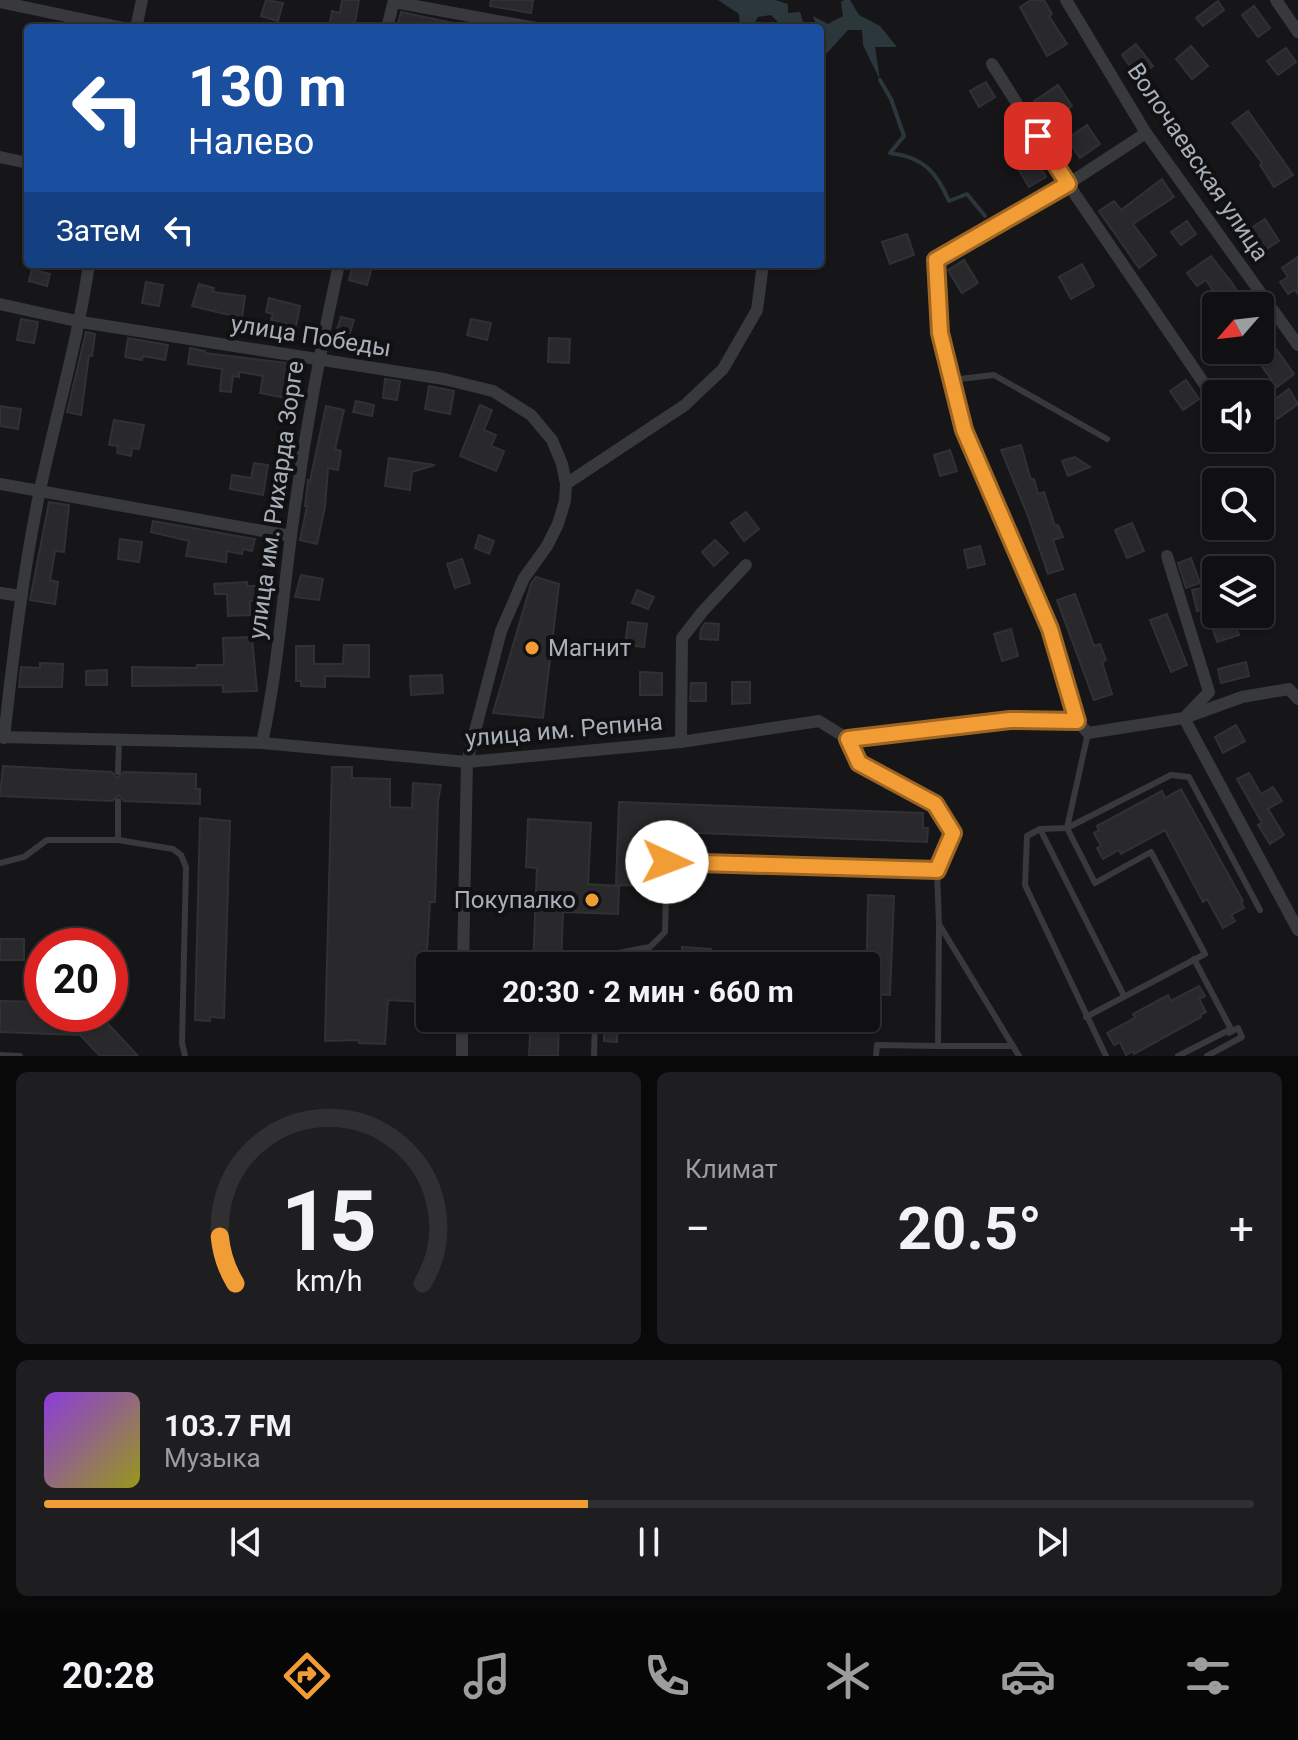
<!DOCTYPE html>
<html lang="ru">
<head>
<meta charset="utf-8">
<style>
	body { margin:0; font-family:Roboto,sans-serif; background:#1e1e20; color:#f1f3f6; height:100vh; display:flex; flex-direction:column; font-size:30px; white-space:nowrap }
	* { box-sizing:border-box; margin:0 }
	p { font-size:26px; color:#9c9d9f }
	.icon { flex:none; width:44px; height:44px; fill:none; stroke:currentColor; stroke-width:2; stroke-linecap:round; stroke-linejoin:round }
	.map { position:relative; height:1056px; overflow:hidden }
	.sheet { display:flex; flex-direction:column; gap:16px; padding:16px; background:#09090a; flex:1 }
	.sheet>* { flex:none }
	.hud { position:absolute; left:24px; top:24px; width:800px; height:244px; border-radius:8px; box-shadow:0 2px 6px #0004,0 0 0 2px #303032; background:#1a4fa0; color:#fff; overflow:hidden }
	.needle { width:52px; rotate:242deg }
	.controls { position:absolute; left:1202px; top:292px; display:grid; gap:16px }
	.controls a { display:grid; place-items:center; width:72px; height:72px; border-radius:8px; background:#101012; box-shadow:0 2px 6px #0004,0 0 0 2px #303032; font-size:40px }
	.speed { position:absolute; left:24px; top:928px; display:flex; gap:16px; font-size:40px; font-weight:700; text-align:center }
	.speed>* { display:grid; place-content:center; width:104px; height:104px; border-radius:50%; background:#101012; box-shadow:0 2px 6px #0004,0 0 0 2px #303032; line-height:1 }
	.speed .limit { border:12px solid #d22; background:#fff; color:#111 }
	.pin { position:absolute; display:grid; place-items:center; width:68px; height:68px; color:#fff; margin:-34px; border-radius:16px; box-shadow:0 4px 12px #0006 }
	.me { position:absolute; width:88px; margin:-44px; rotate:92deg; stroke-linejoin:round; filter:drop-shadow(0 0 6px #0008) }
	.turn { display:flex; align-items:center; gap:28px; height:168px; padding:0 32px; font-size:36px }
	.turn .icon { width:104px; height:104px; stroke-width:2.5 }
	.turn b { display:block; font-size:56px; line-height:68px }
	.then { display:flex; align-items:center; height:76px; padding:0 32px; background:#0003; gap:16px; font-size:30px }
	.big { font-size:60px; font-weight:700; line-height:1.1 }
	.sheet .card { flex:1; display:flex; flex-direction:column; justify-content:center; gap:12px; min-width:0; padding:0 28px; border-radius:12px; background:#1e1e20 }
	.sheet .dial { align-items:center; gap:0 }
	.dial svg { height:208px; overflow:visible; fill:none; stroke:#303032; stroke-width:7; stroke-linecap:round; text-anchor:middle }
	.dial text { fill:#f1f3f6; stroke:none }
	.song { display:flex; align-items:center; gap:24px }
	.cover { width:96px; height:96px; border-radius:12px; background:linear-gradient(135deg,hsl(270 70% 55%),hsl(60 70% 35%)) }
	.played { height:8px; border-radius:4px; background:linear-gradient(90deg,#f19c35 45%,#303032 45%) }
	.keys { display:flex; justify-content:space-around; direction:ltr }
	.heat { display:flex; justify-content:space-between; align-items:center; font-size:44px; direction:ltr }
	.sheet .tiles { flex:1; display:grid; gap:16px; grid-template-columns:1fr 1fr }
	.card:last-child { grid-column:span 2 }
	.trip { position:absolute; left:416px; top:952px; width:464px; height:80px; border-radius:8px; background:#101012; box-shadow:0 2px 6px #0004,0 0 0 2px #303032; font-weight:700; line-height:80px; text-align:center }
	.tabs { display:flex; height:128px; justify-content:space-around; align-items:center; background:#060607; color:#9c9d9f }
	.tabs .icon { width:56px; height:56px }
	.tabs .active { color:#f19c35 }
	.tabs b { font-size:36px; color:#f1f3f6 }
	.map>svg:first-child { display:block }
</style>
</head>
<body>
<div class="map">
<svg width="1298" height="1056" viewBox="0 0 1298 1056">
	<rect width="100%" height="100%" fill="#161618"/>
	<!-- water -->
	<g fill="#2c373c">
		<path d="M718,0H775L788,4V13L800,12L805,28H784L771,15L758,17L752,28H740L739,14Z"/>
		<path d="M844,0H850L859,15L880,26L897,47H875L880,80L863,45L862,30H848L826,54L820,50V28H817L813,16L828,24L843,16L841,2Z"/>
	</g>
	<g fill="none" stroke-linecap="round" stroke-linejoin="round">
		<!-- stream -->
		<path stroke="#2c373c" stroke-width="4" d="M880,80L891,99L904,136L890,153C923,157 936,171 949,201L967,194L985,216"/>
	</g>
	<!-- building -->
	<g fill="#29292c" stroke="#303134" stroke-width="2">
		<path d="M266,0L283,3L278,21L261,16Z"/>
		<path d="M342,0H359L354,28H329L332,11L340,13Z"/>
		<path d="M491,0H533L531,13L490,6Z"/>
		<path d="M1031,0H1044L1052,14L1049,16L1067,44L1047,56L1020,7Z"/>
		<path d="M1218,1L1224,10L1203,26L1196,18Z"/>
		<path d="M1254,6L1270,28L1258,37L1242,15Z"/>
		<path d="M401,12L458,24L457,28H397Z"/>
		<path d="M1136,44L1153,66L1138,77L1122,55Z"/>
		<path d="M1191,46L1208,66L1192,79L1176,59Z"/>
		<path d="M1286,48L1296,62L1278,75L1267,61Z"/>
		<path d="M986,82L995,97L979,107L970,91Z"/>
		<path d="M1058,85L1072,106L1048,122L1034,101Z"/>
		<path d="M1248,111L1293,175L1274,187L1260,165L1262,163L1232,123Z"/>
		<path d="M1087,125L1100,144L1080,158L1067,139Z"/>
		<path d="M1034,157L1046,177L1029,187L1017,167Z"/>
		<path d="M1162,179L1174,197L1133,224L1156,255L1139,268L1099,211L1114,201L1121,210Z"/>
		<path d="M1265,219L1279,241L1259,254L1245,232Z"/>
		<path d="M1187,221L1196,234L1181,245L1171,232Z"/>
		<path d="M907,234L914,255L890,264L882,242Z"/>
		<path d="M1211,256L1232,283L1247,306H1223L1206,280L1197,286L1187,273Z"/>
		<path d="M1298,257V294L1295,290L1288,294L1280,282L1288,277L1282,268Z"/>
		<path d="M964,260L978,283L962,293L948,270Z"/>
		<path d="M353,264H373L367,285L349,280Z"/>
		<path d="M1082,264L1094,286L1071,299L1059,277Z"/>
		<path d="M32,269L50,274L47,286L29,281Z"/>
		<path d="M146,282L163,285L159,306L142,303Z"/>
		<path d="M199,284L214,288L213,292L245,296L242,318L192,306Z"/>
		<path d="M269,298L300,306L296,326L271,320L273,314L266,312Z"/>
		<path d="M341,317L354,320L349,336L336,332Z"/>
		<path d="M21,319L38,322L34,343L17,340Z"/>
		<path d="M471,319L491,323L487,340L467,335Z"/>
		<path d="M1260,326L1294,374L1277,387L1260,364Z"/>
		<path d="M86,332L95,334L92,356L89,355L81,415L67,412Z"/>
		<path d="M128,338L168,345L165,360L143,356L142,360L125,357Z"/>
		<path d="M549,338L570,339L569,363L548,362Z"/>
		<path d="M190,348L205,351V353L287,363L284,379H289L286,398L260,393L263,376L239,372V377L233,376L231,392L220,391L222,369L188,364Z"/>
		<path d="M385,379L400,381L397,400L383,398Z"/>
		<path d="M1186,380L1199,399L1183,410L1170,391Z"/>
		<path d="M429,386L454,391L450,414L425,409Z"/>
		<path d="M1289,389L1298,404L1277,419L1267,405Z"/>
		<path d="M356,401L374,405L372,416L353,412Z"/>
		<path d="M480,405L492,410L484,430L496,435L491,446L504,451L496,471L460,456Z"/>
		<path d="M0,406L21,409L18,429L0,426Z"/>
		<path d="M326,406L344,410L335,449L341,451L338,470L328,468L325,507L317,544L300,540L307,506H305L308,480L310,481Z"/>
		<path d="M114,420L144,425L139,449L132,448L131,456L117,453L118,446L109,445Z"/>
		<path d="M1021,445L1031,480L1034,479L1038,494L1044,492L1055,526L1058,525L1063,537L1053,540L1063,569L1048,574L1028,516L1001,450Z"/>
		<path d="M950,450L957,471L940,476L934,455Z"/>
		<path d="M1075,457L1090,467L1068,476L1062,461Z"/>
		<path d="M389,458L435,465L412,472L410,490L385,486Z"/>
		<path d="M254,463L268,465L263,495L230,489L232,475L251,478Z"/>
		<path d="M49,502L69,505L64,552L55,551L50,580L58,582L55,604L30,600Z"/>
		<path d="M746,512L759,529L744,541L731,523Z"/>
		<path d="M153,521L255,539L252,551L243,549L242,554L227,551L226,562L186,556L189,541L151,532Z"/>
		<path d="M1132,523L1144,551L1127,558L1115,530Z"/>
		<path d="M479,535L494,541L489,554L475,548Z"/>
		<path d="M120,539L142,542L139,562L118,559Z"/>
		<path d="M715,540L728,553L714,566L702,552Z"/>
		<path d="M980,546L985,564L968,568L964,550Z"/>
		<path d="M1191,558L1200,583L1186,588L1178,563Z"/>
		<path d="M462,559L470,583L455,588L447,564Z"/>
		<path d="M301,575L323,579L319,600L295,597Z"/>
		<path d="M536,577L559,584L543,718L493,713L531,584Z"/>
		<path d="M247,582V586H257L258,601H250V615L228,616L227,594H215L214,584Z"/>
		<path d="M1211,586L1216,605V625L1234,619L1239,635L1217,642L1206,609L1197,611L1192,590Z"/>
		<path d="M637,590L654,597L648,609L632,603Z"/>
		<path d="M1075,594L1094,646L1100,644L1106,660L1102,662L1112,694L1094,700L1057,600Z"/>
		<path d="M1167,614L1187,665L1171,672L1150,620Z"/>
		<path d="M628,622L647,624L644,647L625,645Z"/>
		<path d="M705,623L719,624L718,640L700,639L701,629Z"/>
		<path d="M1011,629L1018,656L1002,661L994,634Z"/>
		<path d="M252,637L257,691L223,692V685L132,686V667L197,668V665H224L223,638Z"/>
		<path d="M344,645H369V677L325,676V687L301,686V681H296V646H314V664H343Z"/>
		<path d="M1246,662L1249,676L1221,683L1218,669Z"/>
		<path d="M40,663L63,664L62,687H19L21,667L40,668Z"/>
		<path d="M107,670V685H86V671Z"/>
		<path d="M640,672L662,673V695H640Z"/>
		<path d="M442,675L443,693L411,695L410,676Z"/>
		<path d="M732,682H750V703L732,704Z"/>
		<path d="M691,683H706V701H690Z"/>
		<path d="M1236,725L1245,741L1223,753L1215,737Z"/>
		<path d="M3,766L112,772L117,778L124,772L196,774V789H200V804L124,801L119,795L112,801L0,796Z"/>
		<path d="M332,767H352V778L390,779V807L412,808L413,783L441,785L438,801L435,902H430L424,1002L388,1000L385,1044L359,1043V1040L325,1041Z"/>
		<path d="M1249,773L1261,794L1273,787L1282,801L1268,809L1284,835L1270,844L1258,825L1262,823L1237,779Z"/>
		<path d="M1181,789L1243,901L1241,902L1244,908L1231,915L1235,921L1223,928L1207,899L1203,902L1165,830L1121,854L1119,850L1103,859L1097,848L1101,846L1094,833L1099,830L1097,826L1162,791L1165,798Z"/>
		<path d="M619,802L923,813V828H928L927,842L647,831L645,886L616,885Z"/>
		<path d="M200,818L230,821L224,1018L210,1017V1021L195,1020Z"/>
		<path d="M528,819L591,823L588,884L619,886L618,914L563,912L561,966H533L537,868L526,867Z"/>
		<path d="M868,895L894,896L890,995L866,994Z"/>
		<rect x="0" y="939" width="24" height="21"/>
		<path d="M682,947L711,949L710,966H682Z"/>
		<path d="M1199,986L1205,996L1199,999L1206,1012L1200,1015L1201,1017L1134,1054L1133,1051L1126,1055L1120,1042L1114,1045L1107,1033L1135,1018L1133,1014L1168,995L1171,1001Z"/>
		<path d="M0,1001L42,1002V1014H81V1034L100,1015L138,1056H100L80,1035L0,1032Z"/>
		<path d="M531,1018H559L558,1056H529Z"/>
		<path d="M604,1018H618L617,1042L604,1041Z"/>
	</g>
	<g fill="none" stroke-linecap="round" stroke-linejoin="round">
		<!-- lane -->
		<g stroke="#37393d" stroke-width="6">
			<path d="M951,380L994,375L1107,439"/>
			<path d="M848,739L859,763L935,804L953,833L937,870"/>
			<path d="M118,772L119,740"/>
			<path d="M1040,829L1067,828L1171,775L1189,777L1260,910"/>
			<path d="M118,840L173,849L181,855L186,867L182,1043L185,1056"/>
			<path d="M0,863L24,857L47,840H118V801"/>
			<path d="M939,924L1019,1056"/>
			<path d="M597,966V957L650,947L665,932L667,862L937,870L939,924L938,1046L877,1045L876,1056"/>
			<path d="M1086,1017L1205,954L1151,852L1095,883L1067,828L1088,733"/>
			<path d="M938,1046H1013"/>
			<path d="M0,1055L20,1056"/>
			<path d="M594,1056L595,1018"/>
			<path d="M1106,1056L1025,885L1027,836L1040,829L1124,996"/>
			<path d="M1178,1056L1231,1029L1194,959"/>
			<path d="M1207,1056L1242,1037L1238,1028L1229,1033"/>
		</g>
		<!-- street -->
		<g stroke="#37393d" stroke-width="12">
			<path d="M1066,0L1146,133L1298,345"/>
			<path d="M1276,0L1298,32"/>
			<path d="M0,2L124,28"/>
			<path d="M394,2L536,28"/>
			<path d="M136,28L142,0"/>
			<path d="M387,28L394,0"/>
			<path d="M992,64L1068,184L1216,401"/>
			<path d="M1146,133L1068,184L936,260L940,333L964,430L1050,629L1077,721L1088,733L1184,718L1242,697L1289,689L1298,699"/>
			<path d="M0,157L28,163"/>
			<path d="M0,304L81,322L444,379L493,391L531,415L552,440L562,464L566,484L565,501L558,524L547,546L524,578L501,631L467,762L463,966"/>
			<path d="M0,484L291,536"/>
			<path d="M566,484L685,405L723,369L757,310L763,264"/>
			<path d="M1167,556L1209,692L1185,717"/>
			<path d="M0,593L22,596"/>
			<path d="M1184,718L1298,930"/>
			<path d="M0,737L262,743L467,762L681,742L819,721L848,739L1010,720L1077,721"/>
			<path d="M4,738C13,655 23,572 40,490C56,414 78,341 89,264"/>
			<path d="M681,742L682,638L703,611L746,565"/>
			<path d="M262,743C277,674 282,605 291,536C303,445 319,354 339,264"/>
			<path d="M462,1056V1018"/>
		</g>
	</g>
	<g fill="none" stroke-linecap="round" stroke-linejoin="round">
		<!-- route casing -->
		<g stroke="#9d6522" stroke-width="20">
			<path id="route" d="M667,862L937,870L953,833L935,804L859,763L848,739L1010,720L1077,721L1050,629L964,430L940,333L936,260L1068,184L1038,136"/>
		</g>
		<!-- route -->
		<use href="#route" stroke="#f19c35" stroke-width="14"/>
	</g>
	<!-- markers -->
	<g fill="#f19c35" stroke="#111113" stroke-width="3">
		<circle cx="532" cy="648" r="8"/>
		<circle cx="592" cy="900" r="8"/>
	</g>
	<g text-anchor="middle" dominant-baseline="central" stroke-width="8" stroke-linejoin="round" paint-order="stroke">
		<!-- street labels -->
		<g font-size="24" fill="#a8afb8" stroke="#111113">
			<text transform="translate(1198 162) rotate(56)">Волочаевская улица</text>
			<text transform="translate(311 336) rotate(9)">улица Победы</text>
			<text transform="translate(276 500) rotate(-82)">улица им. Рихарда Зорге</text>
			<text transform="translate(564 730) rotate(-5)">улица им. Репина</text>
		</g>
		<!-- poi labels -->
		<g font-size="24" fill="#a8afb8" stroke="#111113" text-anchor="start">
			<text x="548" y="648">Магнит</text>
			<text x="576" y="900" text-anchor="end">Покупалко</text>
		</g>
	</g>
</svg>
<div class="controls">
<a><svg class="needle" viewBox="-14 -14 28 28"><path d="M0-13l5 13h-10z" fill="#e53935"/><path d="M0 13l5-13h-10z" fill="#9c9d9f"/></svg></a>
<a><svg class="icon" aria-label="sound" viewBox="0 0 24 24"><path d="M4 9h4l5-4v14l-5-4H4zM17 9q2 3 0 6"/></svg></a>
<a><svg class="icon" aria-label="search" viewBox="0 0 24 24"><circle cx="10" cy="10" r="6"/><path d="M15 15l6 6"/></svg></a>
<a><svg class="icon" aria-label="layers" viewBox="0 0 24 24"><path d="M12 4l9 5-9 5-9-5zM3 14l9 5 9-5"/></svg></a>
</div>
<div class="speed"><div class="limit">20</div></div>
<div class="pin" style="left:1038px;top:136px;background:#d93025"><svg class="icon" aria-label="arrive" viewBox="0 0 24 24"><path d="M6 21V4h12l-3 4 3 4H6"/></svg></div>
<svg class="me" style="left:667px;top:862px" viewBox="-20 -20 40 40"><circle r="19" fill="#fff"/><path d="M0-13L10 11 0 6-10 11z" fill="#f19c35"/></svg>
<div class="trip">20:30 · 2 мин · 660 m</div>
<div class="hud">
<div class="turn"><svg class="icon" aria-label="left" viewBox="0 0 24 24"><path d="M17 20v-9H6M10 6l-5 5 5 5"/></svg><div><b>130 m</b>Налево</div></div>
<div class="then">Затем<svg class="icon" aria-label="left" viewBox="0 0 24 24"><path d="M17 20v-9H6M10 6l-5 5 5 5"/></svg></div>
</div>
</div>
<section class="sheet">
<div class="tiles">
<div class="card dial"><svg viewBox="0 0 100 80">
<path d="M14 69A42 42 0 1 1 86 69"/>
<path d="M14 69A42 42 0 0 1 8 51" stroke="#f19c35"/>
<text x="50" y="56" font-size="32" font-weight="700">15</text>
<text x="50" y="72" font-size="11">km/h</text>
</svg></div>
<div class="card"><p>Климат</p>
<div class="heat"><a>−</a><b class="big">20.5°</b><a>+</a></div>
</div>
<div class="card">
<div class="song"><i class="cover"></i><div><b>103.7 FM</b><p>Музыка</p></div></div>
<div class="played"></div>
<div class="keys"><svg class="icon" aria-label="previous" viewBox="0 0 24 24"><path d="M18 5L8 12l10 7zM5 5v14"/></svg><svg class="icon" aria-label="pause" viewBox="0 0 24 24"><path d="M8 5v14M16 5v14"/></svg><svg class="icon" aria-label="next" viewBox="0 0 24 24"><path d="M6 5l10 7-10 7zM19 5v14"/></svg></div>
</div>
</div>
</section>
<nav class="tabs">
<b>20:28</b>
<svg class="icon active" aria-label="directions" viewBox="0 0 24 24"><path d="M12 3l9 9-9 9-9-9zM9 14v-3h6M13 9l2 2-2 2"/></svg>
<svg class="icon" aria-label="music" viewBox="0 0 24 24"><path d="M9 18V5l10-2v13"/><circle cx="6" cy="18" r="3"/><circle cx="16" cy="16" r="3"/></svg>
<svg class="icon" aria-label="phone" viewBox="0 0 24 24"><path d="M5 4h4l2 5-3 2q2 4 5 5l2-3 5 2v4C11 20 4 13 5 4z"/></svg>
<svg class="icon" aria-label="climate" viewBox="0 0 24 24"><path d="M12 3v18M4 7l16 10M4 17L20 7"/></svg>
<svg class="icon" aria-label="car" viewBox="0 0 24 24"><path d="M5 17H2v-5l4-1 3-4h7l3 4 3 1v5h-3M9 17h6M6 11h13"/><circle cx="7" cy="17" r="2"/><circle cx="17" cy="17" r="2"/></svg>
<svg class="icon" aria-label="filters" viewBox="0 0 24 24"><path d="M4 7h16M4 17h16"/><circle cx="9" cy="7" r="2"/><circle cx="15" cy="17" r="2"/></svg>
</nav>
</body>
</html>
